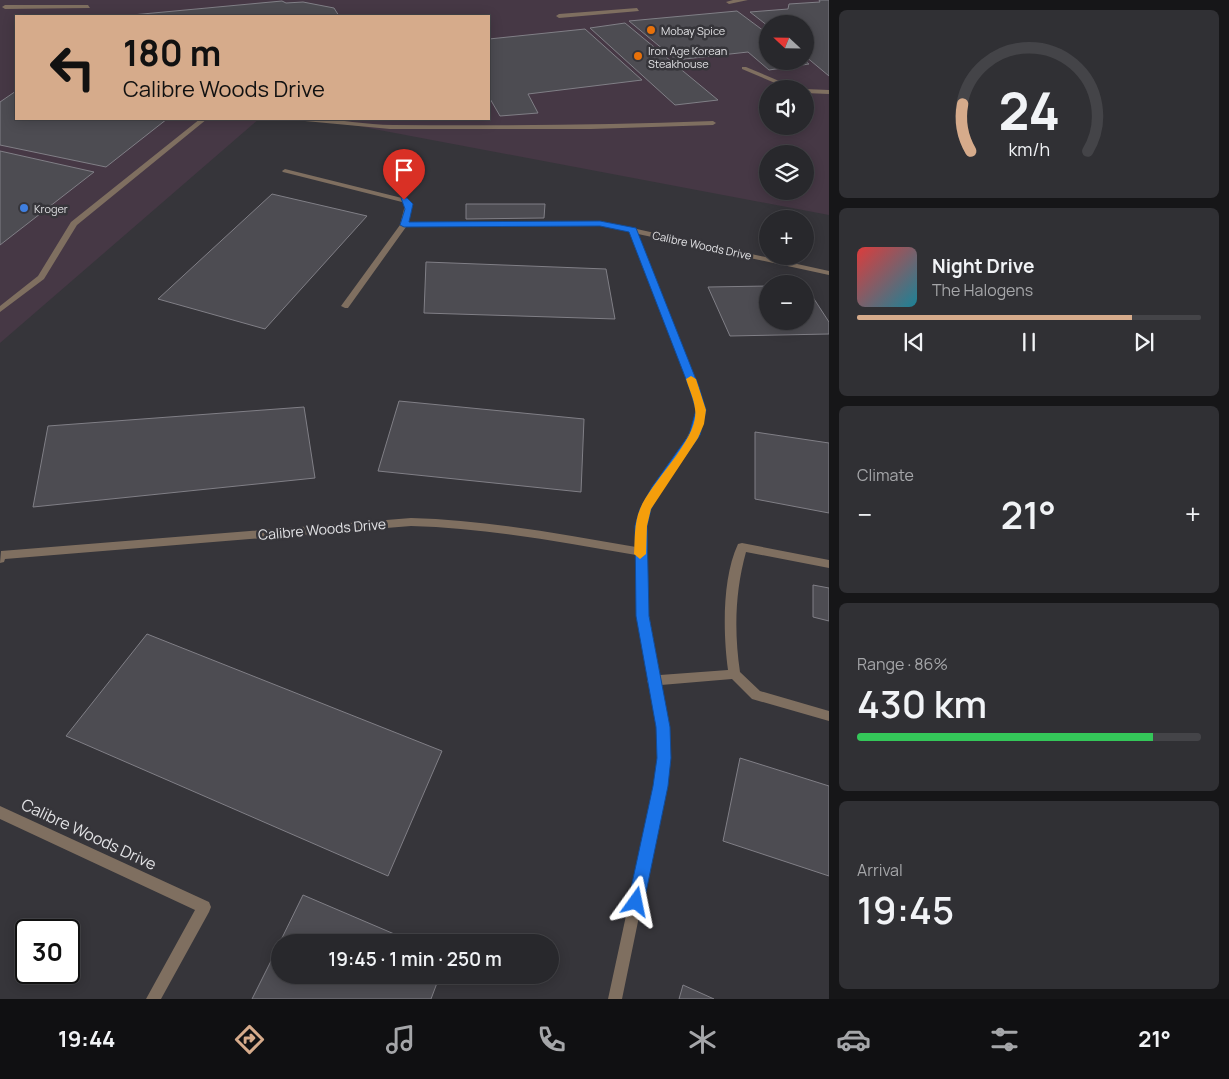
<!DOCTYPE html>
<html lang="en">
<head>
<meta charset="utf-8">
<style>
	body { margin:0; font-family:Manrope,sans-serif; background:#303034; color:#f1f3f6; height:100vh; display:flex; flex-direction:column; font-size:19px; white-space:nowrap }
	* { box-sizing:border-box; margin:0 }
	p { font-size:16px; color:#a5a6a9 }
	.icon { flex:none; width:28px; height:28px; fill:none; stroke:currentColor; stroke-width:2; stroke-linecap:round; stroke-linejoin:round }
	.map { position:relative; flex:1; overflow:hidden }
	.side { display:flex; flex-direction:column; gap:10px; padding:10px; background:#161618; width:400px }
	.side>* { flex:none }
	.banner { position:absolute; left:15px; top:15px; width:475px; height:105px; border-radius:0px; box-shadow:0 2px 12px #0003,0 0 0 1px #444448; background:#d6ab8b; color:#111; overflow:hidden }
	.needle { width:32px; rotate:292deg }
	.controls { position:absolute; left:759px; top:15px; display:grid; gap:10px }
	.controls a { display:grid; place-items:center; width:55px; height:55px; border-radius:50%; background:#28282c; box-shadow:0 2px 12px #0003,0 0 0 1px #444448; font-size:25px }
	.speed { position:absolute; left:15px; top:919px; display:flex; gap:10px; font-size:25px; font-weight:700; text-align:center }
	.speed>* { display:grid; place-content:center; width:65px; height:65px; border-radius:50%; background:#28282c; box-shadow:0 2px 12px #0003,0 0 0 1px #444448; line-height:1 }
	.speed .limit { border:2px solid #111; border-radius:8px; background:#fff; color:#111 }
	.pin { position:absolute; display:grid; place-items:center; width:42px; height:42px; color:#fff; margin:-51px -21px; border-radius:50% 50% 50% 0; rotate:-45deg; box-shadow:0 0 5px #0007 }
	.pin .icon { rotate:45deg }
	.me { position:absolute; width:55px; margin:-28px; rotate:12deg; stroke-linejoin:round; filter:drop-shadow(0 0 4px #0008) }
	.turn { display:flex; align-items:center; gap:18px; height:105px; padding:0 25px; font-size:22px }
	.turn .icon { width:65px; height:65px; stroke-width:2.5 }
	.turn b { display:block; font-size:35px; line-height:42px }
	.big { font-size:38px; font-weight:600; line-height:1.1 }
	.side .card { flex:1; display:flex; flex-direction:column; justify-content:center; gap:8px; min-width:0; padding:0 18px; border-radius:8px; background:#303034 }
	.side .dial { align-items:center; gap:0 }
	.dial svg { height:130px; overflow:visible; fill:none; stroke:#444448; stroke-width:7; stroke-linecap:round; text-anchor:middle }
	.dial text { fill:#f1f3f6; stroke:none }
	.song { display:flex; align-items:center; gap:15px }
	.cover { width:60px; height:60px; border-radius:8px; background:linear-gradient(135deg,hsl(0 70% 55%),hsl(190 70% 35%)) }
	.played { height:5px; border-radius:2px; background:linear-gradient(90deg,#d6ab8b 80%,#444448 80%) }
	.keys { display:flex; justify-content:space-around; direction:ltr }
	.heat { display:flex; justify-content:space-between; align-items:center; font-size:28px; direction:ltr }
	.charge { height:8px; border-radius:4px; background:linear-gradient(90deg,#34c759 86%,#444448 0) }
	.trip { position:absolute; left:271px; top:934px; width:288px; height:50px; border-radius:25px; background:#28282c; box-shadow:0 2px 12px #0003,0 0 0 1px #444448; font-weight:600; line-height:50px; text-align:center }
	.tabs { display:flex; height:80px; justify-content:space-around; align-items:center; background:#101012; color:#a5a6a9 }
	.tabs .icon { width:35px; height:35px }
	.tabs .selected { color:#d6ab8b }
	.tabs b { font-size:22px; color:#f1f3f6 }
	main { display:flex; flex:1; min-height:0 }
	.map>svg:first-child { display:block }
</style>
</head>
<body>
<main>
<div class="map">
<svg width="829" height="999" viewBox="0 0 829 999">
	<rect width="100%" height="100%" fill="#36353a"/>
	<!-- commercial -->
	<path fill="#463845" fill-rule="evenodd" d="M0,0H829V215L321,119H489V16H16V119H259L0,343ZM768,24H805V61H768ZM768,89H805V126H768ZM768,154H805V191H768Z"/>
	<!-- building -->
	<g fill="#4d4c52" stroke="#807f86">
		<path d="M819,0H829V76L805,56V24H768V26L750,12L788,9L789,4L820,2Z"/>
		<path d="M282,1L286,3L303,2L334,8L339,16H121Z"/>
		<path d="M737,11L768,34V61H805L809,64L769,70L748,52L676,60L629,21Z"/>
		<path d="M625,23L718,100L675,105L590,28Z"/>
		<path d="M585,29L642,80L528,94L538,113L500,116L489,97V39Z"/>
		<path d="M16,91V119H167L106,167L0,145V102Z"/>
		<path d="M0,151L94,172L0,245Z"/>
		<path d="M272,194L367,216L265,329L158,299Z"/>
		<path d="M466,204H545L544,218L466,219Z"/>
		<path d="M426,262L606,269L615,319L424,313Z"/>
		<path d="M805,285L829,322V334L730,336L708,287L768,286V321H805Z"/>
		<path d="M399,401L584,419L581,492L378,471Z"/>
		<path d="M304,407L315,478L33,507L48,426Z"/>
		<path d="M755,432L829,443V513L755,499Z"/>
		<path d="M813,585L829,588V621L813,617Z"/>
		<path d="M147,634L442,751L388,876L66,736Z"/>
		<path d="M740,758L829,786V876L723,841Z"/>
		<path d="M303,895L413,942H280Z"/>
		<path d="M280,943V975H440L431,999H252Z"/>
		<path d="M683,985L714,999H679Z"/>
	</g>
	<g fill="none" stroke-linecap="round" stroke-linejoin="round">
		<!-- lane -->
		<g fill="#7f6f60" fill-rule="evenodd">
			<path d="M733,0H748L729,4L726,2Z"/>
			<path d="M88,5L90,8L5,9L2,7L5,5Z"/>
			<path d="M637,8L639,11L559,18L556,16L559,14Z"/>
			<path d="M742,67H746L798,89H789L742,69Z"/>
			<path d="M805,89L829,90V94L805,93Z"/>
			<path d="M200,119H207L77,225L44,279L0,312V306L38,276L71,222Z"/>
			<path d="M302,119C332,117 363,125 393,125C500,126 606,125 713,121L716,123L713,125L591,129H390L305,121Z"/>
		</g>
		<!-- street -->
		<g fill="#7f6f60" fill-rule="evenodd">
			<path d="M285,169L406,199L413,204L408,223L600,221L829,271V275L638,234L698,387L706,410L699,435L660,492L651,509L646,526L649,616L660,675L728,670C723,633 722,578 738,544L742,543L829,560V568L746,552C735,592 734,631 740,672L760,691L829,711V721L752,699L732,679L661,685L669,727L670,758L666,786L622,999H608L654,786L658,758L657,727L649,685L647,681L648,678L637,616L636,555C561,542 487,528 411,526L5,559L4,562L0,563L1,551L411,518C487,520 561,534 636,547C636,534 636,522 641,509C652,482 698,435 696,409C696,402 692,394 690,387L630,232L600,225L406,227L348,308H345L341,306L400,225L405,205L402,202L283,172L282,171Z"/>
			<path d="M0,806L209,902L211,907L209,912L161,999H146L195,910L0,819Z"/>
		</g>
	</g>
	<!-- route -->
	<path fill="#1a73e8" stroke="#114b97" d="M401,198H407L413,204L409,222L600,221L636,228L699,387L706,410L700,435L660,492L651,509L647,526L649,616L670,727L671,758L668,786L644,902L641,908L636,910L630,908L628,902L653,786L657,758L656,727L636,616L635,526L640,509L652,487L689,435L696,410L689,387L629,232L600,226L404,227L400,225L405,209Z"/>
	<!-- slow -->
	<path fill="#f59e0b" d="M691,376L696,379L706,410L704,424L698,438L651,509L647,526L646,554L640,559L634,554C635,539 634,523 640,509C652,480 700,438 695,409C694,399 689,389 686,379Z"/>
	<!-- markers -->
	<g fill="#e8710a" stroke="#36353a" stroke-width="2">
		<circle cx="651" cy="30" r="5"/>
		<circle cx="638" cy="56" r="5"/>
	</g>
	<circle fill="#3f7fe0" stroke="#36353a" stroke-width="2" cx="24" cy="208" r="5"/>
	<g text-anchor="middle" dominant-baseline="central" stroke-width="5" stroke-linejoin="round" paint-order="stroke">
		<!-- far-poi labels -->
		<g font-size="11" fill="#e2e2e5" stroke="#36353a" text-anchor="start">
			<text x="661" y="30">Mobay Spice</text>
			<text x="648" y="50">Iron Age Korean<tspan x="648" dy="13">Steakhouse</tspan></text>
			<text x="34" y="208">Kroger</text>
		</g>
		<!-- far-street labels -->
		<g font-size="11" fill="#e2e2e5" stroke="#36353a">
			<text transform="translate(702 245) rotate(12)">Calibre Woods Drive</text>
		</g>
		<!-- street labels -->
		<g font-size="14" fill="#e2e2e5" stroke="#36353a">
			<text transform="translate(322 529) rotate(-5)">Calibre Woods Drive</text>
		</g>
		<!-- near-street labels -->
		<g font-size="16" fill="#e2e2e5" stroke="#36353a">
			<text transform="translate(89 834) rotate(25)">Calibre Woods Drive</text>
		</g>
	</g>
</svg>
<div class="controls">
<a><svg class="needle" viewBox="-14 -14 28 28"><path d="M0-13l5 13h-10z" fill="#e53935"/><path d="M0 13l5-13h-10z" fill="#a5a6a9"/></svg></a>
<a><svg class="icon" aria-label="sound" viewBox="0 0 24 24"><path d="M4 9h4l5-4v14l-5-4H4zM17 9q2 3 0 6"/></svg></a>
<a><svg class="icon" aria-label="layers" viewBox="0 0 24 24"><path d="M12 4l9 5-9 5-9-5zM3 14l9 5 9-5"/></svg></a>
<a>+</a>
<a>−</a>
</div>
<div class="speed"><div class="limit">30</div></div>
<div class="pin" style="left:404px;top:200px;background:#d93025"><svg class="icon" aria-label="arrive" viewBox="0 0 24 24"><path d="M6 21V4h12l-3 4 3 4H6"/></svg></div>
<svg class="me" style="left:636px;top:902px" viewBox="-20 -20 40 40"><path d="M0-17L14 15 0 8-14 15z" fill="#1a73e8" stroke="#fff" stroke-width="4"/></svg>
<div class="trip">19:45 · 1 min · 250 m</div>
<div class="banner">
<div class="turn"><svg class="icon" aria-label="left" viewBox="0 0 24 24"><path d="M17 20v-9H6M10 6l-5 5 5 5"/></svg><div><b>180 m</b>Calibre Woods Drive</div></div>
</div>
</div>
<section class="side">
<div class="card dial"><svg viewBox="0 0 100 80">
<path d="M14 69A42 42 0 1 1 86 69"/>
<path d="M14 69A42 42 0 0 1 9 40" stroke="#d6ab8b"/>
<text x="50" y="56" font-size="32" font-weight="700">24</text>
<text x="50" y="72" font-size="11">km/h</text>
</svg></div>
<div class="card">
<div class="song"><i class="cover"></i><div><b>Night Drive</b><p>The Halogens</p></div></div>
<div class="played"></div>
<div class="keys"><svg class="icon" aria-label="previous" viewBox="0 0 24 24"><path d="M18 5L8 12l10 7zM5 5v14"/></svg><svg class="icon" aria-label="pause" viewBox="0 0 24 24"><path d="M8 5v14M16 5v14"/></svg><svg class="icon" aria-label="next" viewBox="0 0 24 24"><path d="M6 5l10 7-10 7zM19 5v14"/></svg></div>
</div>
<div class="card"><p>Climate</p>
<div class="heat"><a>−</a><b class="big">21°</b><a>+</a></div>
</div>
<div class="card"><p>Range · 86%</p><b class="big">430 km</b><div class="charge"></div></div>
<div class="card"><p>Arrival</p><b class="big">19:45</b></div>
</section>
</main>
<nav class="tabs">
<b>19:44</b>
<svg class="icon selected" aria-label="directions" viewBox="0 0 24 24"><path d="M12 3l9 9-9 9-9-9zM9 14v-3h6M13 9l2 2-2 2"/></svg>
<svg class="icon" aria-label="music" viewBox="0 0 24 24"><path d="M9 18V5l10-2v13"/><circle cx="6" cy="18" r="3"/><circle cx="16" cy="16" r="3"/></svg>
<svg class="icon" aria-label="phone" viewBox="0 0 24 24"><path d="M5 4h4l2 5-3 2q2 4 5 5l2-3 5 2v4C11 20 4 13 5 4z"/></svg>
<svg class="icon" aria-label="climate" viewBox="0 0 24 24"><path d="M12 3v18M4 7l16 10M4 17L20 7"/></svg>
<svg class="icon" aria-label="car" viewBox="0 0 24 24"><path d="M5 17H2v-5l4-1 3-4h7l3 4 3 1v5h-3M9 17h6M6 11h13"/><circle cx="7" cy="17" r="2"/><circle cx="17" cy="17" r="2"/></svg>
<svg class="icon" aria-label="filters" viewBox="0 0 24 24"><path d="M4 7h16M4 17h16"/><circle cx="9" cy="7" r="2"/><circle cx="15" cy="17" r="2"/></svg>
<b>21°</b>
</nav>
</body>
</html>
